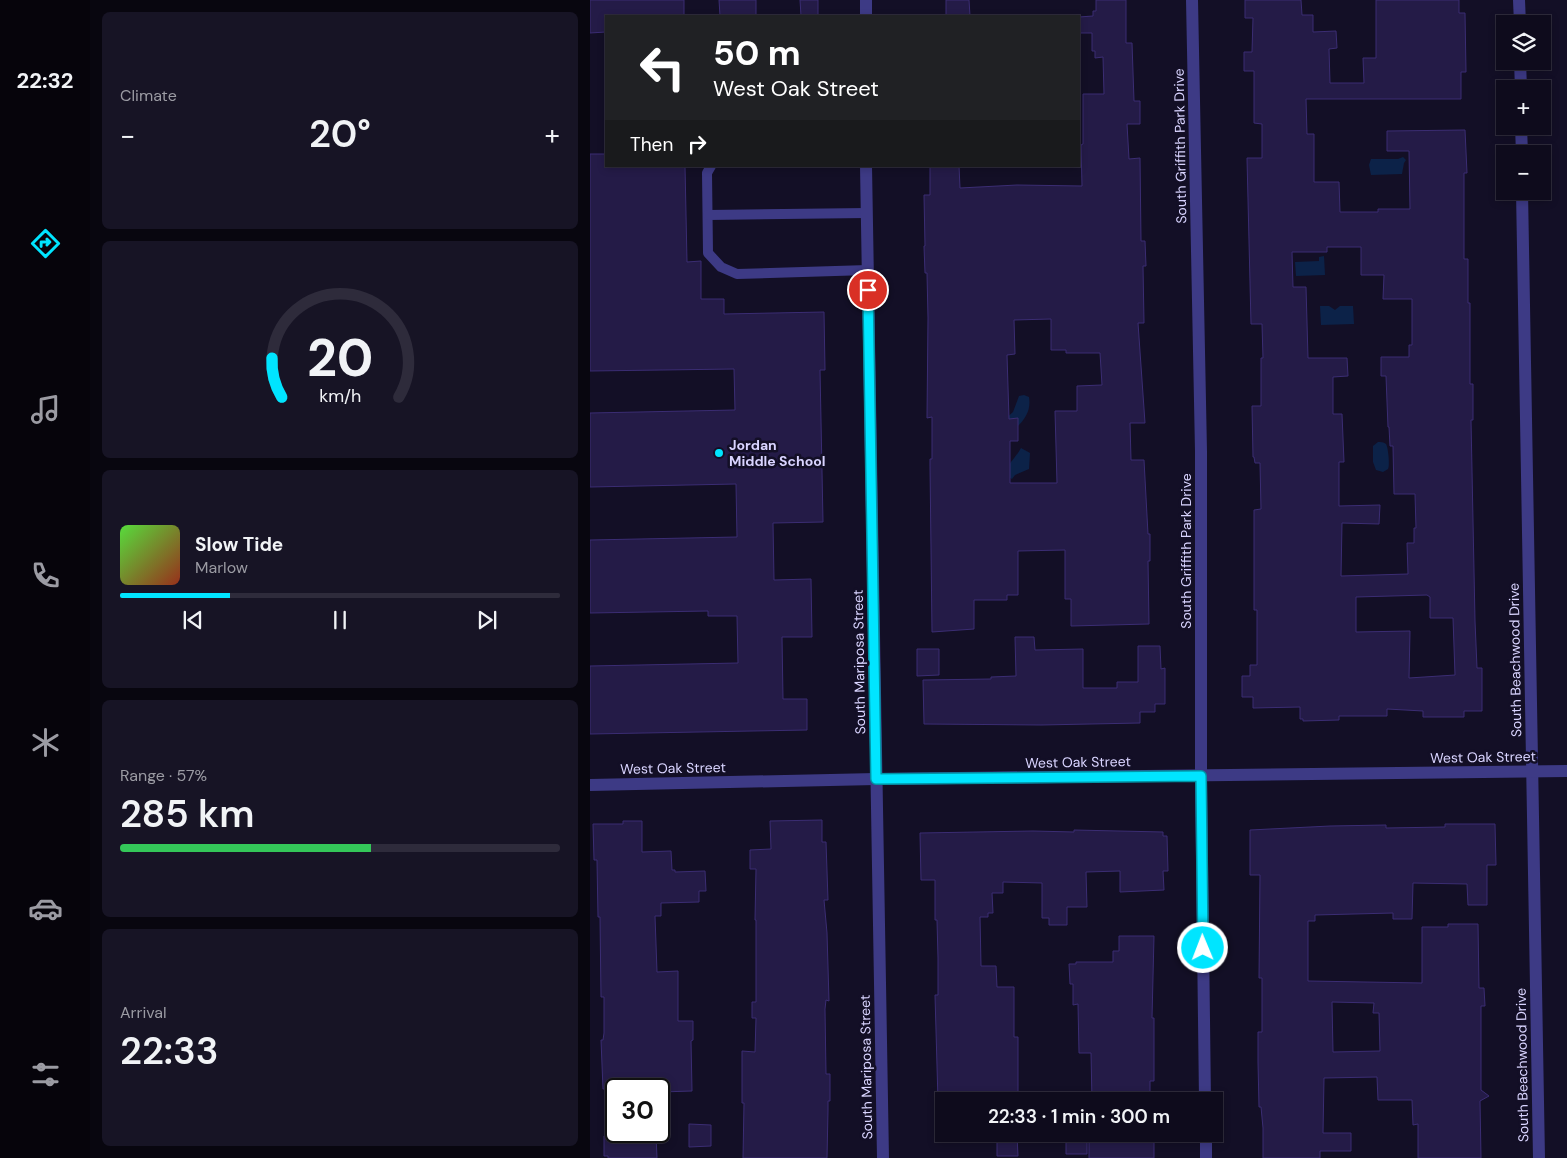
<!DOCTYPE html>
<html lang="en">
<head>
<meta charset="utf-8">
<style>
	body { margin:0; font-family:"DM Sans",sans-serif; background:#171425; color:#f1f3f6; height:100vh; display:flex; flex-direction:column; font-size:19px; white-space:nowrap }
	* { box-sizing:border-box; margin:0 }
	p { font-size:16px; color:#9b9ba3 }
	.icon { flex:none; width:28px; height:28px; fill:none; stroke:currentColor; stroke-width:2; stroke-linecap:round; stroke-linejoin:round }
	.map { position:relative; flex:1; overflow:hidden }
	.drawer { display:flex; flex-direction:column; gap:12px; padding:12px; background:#08060f; width:500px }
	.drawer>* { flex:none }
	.hud { position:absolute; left:15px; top:15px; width:475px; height:152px; border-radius:0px; box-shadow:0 2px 8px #0003,0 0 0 1px #2e2b3b; background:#202124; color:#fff; overflow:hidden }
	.buttons { position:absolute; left:906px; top:15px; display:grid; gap:10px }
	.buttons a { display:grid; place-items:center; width:55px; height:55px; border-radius:0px; background:#0e0b1c; box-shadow:0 2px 8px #0003,0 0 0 1px #2e2b3b; font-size:25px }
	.speed { position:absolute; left:15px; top:1078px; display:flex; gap:10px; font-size:25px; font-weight:700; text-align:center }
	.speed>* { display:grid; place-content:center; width:65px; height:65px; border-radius:50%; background:#0e0b1c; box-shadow:0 2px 8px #0003,0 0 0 1px #2e2b3b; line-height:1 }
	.speed .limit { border:2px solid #111; border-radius:8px; background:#fff; color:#111 }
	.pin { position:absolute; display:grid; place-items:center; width:42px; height:42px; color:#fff; margin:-21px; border:2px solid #fff; border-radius:50%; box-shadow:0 1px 5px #0007 }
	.me { position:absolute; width:55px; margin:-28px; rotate:359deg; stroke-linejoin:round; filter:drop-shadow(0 0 4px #0008) }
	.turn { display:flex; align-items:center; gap:18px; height:105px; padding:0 25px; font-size:22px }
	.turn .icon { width:65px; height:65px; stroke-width:2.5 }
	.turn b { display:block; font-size:35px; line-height:42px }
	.then { display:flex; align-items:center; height:48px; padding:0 25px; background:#0003; gap:10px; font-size:19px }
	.big { font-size:38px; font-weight:600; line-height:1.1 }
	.drawer .card { flex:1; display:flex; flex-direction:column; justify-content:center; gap:8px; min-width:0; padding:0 18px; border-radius:8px; background:#171425 }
	.drawer .dial { align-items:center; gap:0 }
	.dial svg { height:130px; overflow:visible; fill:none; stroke:#2e2b3b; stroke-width:7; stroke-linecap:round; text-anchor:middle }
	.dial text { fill:#f1f3f6; stroke:none }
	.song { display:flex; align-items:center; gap:15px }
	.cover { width:60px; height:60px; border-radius:8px; background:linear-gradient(135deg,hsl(110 70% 55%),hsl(10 70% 35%)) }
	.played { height:5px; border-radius:2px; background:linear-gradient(90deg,#00e5ff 25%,#2e2b3b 25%) }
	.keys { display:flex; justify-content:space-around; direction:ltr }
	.heat { display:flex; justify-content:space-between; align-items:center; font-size:28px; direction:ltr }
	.charge { height:8px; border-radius:4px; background:linear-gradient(90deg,#34c759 57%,#2e2b3b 0) }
	.trip { position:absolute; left:345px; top:1092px; width:288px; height:50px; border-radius:0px; background:#0e0b1c; box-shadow:0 2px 8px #0003,0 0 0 1px #2e2b3b; font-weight:600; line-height:50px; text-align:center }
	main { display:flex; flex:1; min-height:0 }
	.tab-bar { display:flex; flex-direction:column; width:90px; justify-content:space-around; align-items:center; background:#06040b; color:#9b9ba3 }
	.tab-bar .icon { width:35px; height:35px }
	.tab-bar .selected { color:#00e5ff }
	.tab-bar b { font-size:22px; color:#f1f3f6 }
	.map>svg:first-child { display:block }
</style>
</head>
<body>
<main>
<nav class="tab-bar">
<b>22:32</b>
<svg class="icon selected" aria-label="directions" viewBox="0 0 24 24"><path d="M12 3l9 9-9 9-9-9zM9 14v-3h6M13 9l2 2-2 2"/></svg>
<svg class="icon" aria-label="music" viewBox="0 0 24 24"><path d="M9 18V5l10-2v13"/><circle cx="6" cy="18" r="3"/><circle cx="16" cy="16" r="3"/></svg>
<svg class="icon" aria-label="phone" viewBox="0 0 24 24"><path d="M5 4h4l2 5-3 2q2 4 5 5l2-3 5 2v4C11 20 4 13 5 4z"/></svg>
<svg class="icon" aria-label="climate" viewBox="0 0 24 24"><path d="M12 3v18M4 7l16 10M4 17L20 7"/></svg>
<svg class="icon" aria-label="car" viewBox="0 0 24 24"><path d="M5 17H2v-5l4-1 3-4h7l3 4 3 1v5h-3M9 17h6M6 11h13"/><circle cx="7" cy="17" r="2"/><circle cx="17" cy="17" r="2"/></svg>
<svg class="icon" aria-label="filters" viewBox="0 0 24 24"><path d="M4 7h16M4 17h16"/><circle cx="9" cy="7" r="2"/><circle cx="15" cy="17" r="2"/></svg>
</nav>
<section class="drawer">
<div class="card"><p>Climate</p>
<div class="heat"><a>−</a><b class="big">20°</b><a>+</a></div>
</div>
<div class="card dial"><svg viewBox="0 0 100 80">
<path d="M14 69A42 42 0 1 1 86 69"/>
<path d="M14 69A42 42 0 0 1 8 45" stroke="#00e5ff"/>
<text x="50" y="56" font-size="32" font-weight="700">20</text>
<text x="50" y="72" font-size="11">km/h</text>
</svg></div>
<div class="card">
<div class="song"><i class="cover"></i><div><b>Slow Tide</b><p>Marlow</p></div></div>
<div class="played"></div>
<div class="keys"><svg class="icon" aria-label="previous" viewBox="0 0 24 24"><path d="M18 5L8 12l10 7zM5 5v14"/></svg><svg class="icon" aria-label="pause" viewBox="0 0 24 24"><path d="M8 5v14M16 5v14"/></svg><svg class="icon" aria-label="next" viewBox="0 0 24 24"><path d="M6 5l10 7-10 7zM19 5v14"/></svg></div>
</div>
<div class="card"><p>Range · 57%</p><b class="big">285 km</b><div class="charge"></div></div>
<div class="card"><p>Arrival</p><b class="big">22:33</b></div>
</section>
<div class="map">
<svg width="977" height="1158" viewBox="0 0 977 1158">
	<rect width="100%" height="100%" fill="#130f26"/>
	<!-- water -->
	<g fill="#0c2248">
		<path d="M813,157L816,160L814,163L812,174L781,175L779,165L781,159H808Z"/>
		<path d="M734,256L735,275L706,276L705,262L729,261V257Z"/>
		<path d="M730,306H739L745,310L750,306H763L764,324L731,325Z"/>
		<path d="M434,395L439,397C441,410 436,418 427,427L414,420L423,412L429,396Z"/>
		<path d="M788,442C791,442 793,442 796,444C798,447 800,465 798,469L793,472L786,470L783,462V446Z"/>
		<path d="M431,448L440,453L439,469L425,475L422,479L412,473C419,464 426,457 431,448Z"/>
	</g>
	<!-- building -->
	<g fill="#241b47" stroke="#3b2d73" fill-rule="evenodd">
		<path d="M0,0H94V16H16V32L0,33Z"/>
		<path d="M129,0H166V16H130Z"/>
		<path d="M210,0H228V16H211Z"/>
		<path d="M356,0H379L380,16H356Z"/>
		<path d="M506,0H536V43H542L544,101H550V124H537L539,159L550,158L551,241H555L556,266H553L554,323H548L555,423H540L541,460H554L558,534H560V561H558L559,624L481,626V599H475V550L428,551V595H417V600H384V629L342,632L340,465V459H342V417L337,418L338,318L337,273H335L334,246H335L334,195H340V166H369L370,188L427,185L492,186L491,145L493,144V94H514L513,57L505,58V51H502V33H489V17L503,16V11H506ZM461,319V350H476V353H510L512,385L487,386V411H465L467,483H420V441H428V418L419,419L417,355L425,354L424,320Z"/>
		<path d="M655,0H711L712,15H723V32L746,31L747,48L739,49L740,83H774L773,58H786V0H869V13H875L876,72H871V99H716L717,134H724V182H749L750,212H788V209H820L819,151H797V131L875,130L877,173H874V259H878V303H880V384H883V420H881L885,621L887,668H892V711H874V717H833V711L797,709V716H749V720L713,721V719H710V707L663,708V697H652V676H660V665H667V610H664V510L671,509L670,463H665L664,457H663L662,406H671V358H673L672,324H661L657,158H672V124L664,123V71H654V52H662L663,18H655ZM737,247H771V275H794L793,299H822V345H819V357H791V376H796L798,427H799L800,446H803L804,494H825L826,528H824V543H817L818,574L751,576L752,523L789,524L790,505L749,506V462H754L752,414H743V377L758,376L757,358H718L716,287H703L702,252H737ZM837,595L840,597V618H863L865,675L819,678L820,631L766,632V597Z"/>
		<path d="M0,154H16V166H95L97,262L111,261V299H134V314L234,312L235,370H230L233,522L183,523L184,580L221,579L222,637H192L193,699H217V730L0,734V666L148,663L147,616H118V611L0,613V540L147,537L146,484L0,487V413L145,410L144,369L0,371Z"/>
		<path d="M425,637H444L445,650L493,649V688H527V682H548V646H570L571,669L575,668V704H565V712H550V723L451,725L334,724L333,680L401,679V677L426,676Z"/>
		<path d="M327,649H349V675L327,676Z"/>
		<path d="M232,820V842H236L238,900H234L237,933L239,1001L236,1000L235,1009L236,1074H240V1101H238V1110L237,1158H153L154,1103H152V1051L165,1052L166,1018H162V1002H166V920H165L166,869H160V850L181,849L180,821Z"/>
		<path d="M33,821H52V852L81,851L82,870H85V872L115,871L116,891H109V902L71,903V916H65L67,972L88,971V1021H103V1040L101,1041L102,1091L70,1092V1089H13L11,1040H13L14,1033V997H11L10,917H8L7,860H4L3,824H33Z"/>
		<path d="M855,824H905L906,865H897V905H878L877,884L823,883L822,919H803V913L725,915V921H718V981L832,983V927H858V924H888L889,988H894L895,1006H891V1090L899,1096L890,1101L891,1158H828V1124L823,1125L822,1100H788L787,1077L734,1078L733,1133H761V1151H730V1158H673V1128L671,1107H669L668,1062V1032H672V978H669L670,875H660V830L740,826L796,825V828L855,827ZM742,1002L784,1003L783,1013H789L790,1051L743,1052Z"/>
		<path d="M484,830L573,832V836H577L578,871H573L574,890L530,892V871L496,872L497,907H477V925H459V918H452V883L413,882V893H402L403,913H398V917H390L391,966H406L407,987H424V1037H428V1101H348L345,995H348V958L347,920H345V880H331L330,833L443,831L484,832Z"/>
		<path d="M529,936H564L562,1018H564V1081H560V1101H502L501,1053H489L488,1004L483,1005V984H480L479,964H486V962H523V951H529Z"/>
		<path d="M99,1124L121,1125V1146L99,1147Z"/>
		<path d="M66,1135L67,1158H18V1156H14V1136Z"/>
		<path d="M427,1135L428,1156H407V1136Z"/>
		<path d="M497,1135V1154H476V1136Z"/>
		<path d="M564,1141V1158H499V1142Z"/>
	</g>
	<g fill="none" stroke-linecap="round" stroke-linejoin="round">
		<!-- service -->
		<g stroke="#3d3a85" stroke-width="10">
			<path d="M121,166L117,173L118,253L131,267L147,274L278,270"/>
			<path d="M118,215L277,213"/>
		</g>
		<!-- minor -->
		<g stroke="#3d3a85" stroke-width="12">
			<path d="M276,0V16"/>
			<path d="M602,0L611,451V776L615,1101"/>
			<path d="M929,0L930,24"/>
			<path d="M930,61L931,89"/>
			<path d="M931,126L932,154"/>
			<path d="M276,166L293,1158"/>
			<path d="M932,191L949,1158"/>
			<path d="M0,785L286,779L977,771"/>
			<path d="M616,1134V1158"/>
		</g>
	</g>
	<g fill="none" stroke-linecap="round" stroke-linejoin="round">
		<!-- route casing -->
		<g stroke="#0095a6" stroke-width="12">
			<path id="route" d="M278,290L286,779L611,776L613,948"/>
		</g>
		<!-- route -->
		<use href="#route" stroke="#00e5ff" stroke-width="9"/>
	</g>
	<!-- markers -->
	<circle fill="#00e5ff" stroke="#130f26" stroke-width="2" cx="129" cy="453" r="5"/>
	<g text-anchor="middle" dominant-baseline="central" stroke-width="5" stroke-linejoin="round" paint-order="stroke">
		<!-- street labels -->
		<g font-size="14" fill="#d9d4ff" stroke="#130f26">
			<text transform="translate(590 146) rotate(-91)">South Griffith Park Drive</text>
			<text transform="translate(596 551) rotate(-90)">South Griffith Park Drive</text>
			<text transform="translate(925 660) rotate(-91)">South Beachwood Drive</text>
			<text transform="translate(269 662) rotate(-91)">South Mariposa Street</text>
			<text transform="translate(893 757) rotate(-1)">West Oak Street</text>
			<text transform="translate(488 762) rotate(-1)">West Oak Street</text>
			<text transform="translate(83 768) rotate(-1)">West Oak Street</text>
			<text transform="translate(932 1065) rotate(-91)">South Beachwood Drive</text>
			<text transform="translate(276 1067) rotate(-91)">South Mariposa Street</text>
		</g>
		<!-- poi labels -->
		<g font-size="14" font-weight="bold" fill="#d9d4ff" stroke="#130f26" text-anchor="start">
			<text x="139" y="445">Jordan<tspan x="139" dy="16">Middle School</tspan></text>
		</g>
	</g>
</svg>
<div class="buttons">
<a><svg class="icon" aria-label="layers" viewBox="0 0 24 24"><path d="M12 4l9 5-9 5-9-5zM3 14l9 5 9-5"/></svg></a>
<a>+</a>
<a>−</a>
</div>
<div class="speed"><div class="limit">30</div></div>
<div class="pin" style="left:278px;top:290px;background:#d93025"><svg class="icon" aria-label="arrive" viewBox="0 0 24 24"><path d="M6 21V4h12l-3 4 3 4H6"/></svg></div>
<svg class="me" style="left:613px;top:948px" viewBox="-20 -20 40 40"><circle r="17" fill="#00e5ff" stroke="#fff" stroke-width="3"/><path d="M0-11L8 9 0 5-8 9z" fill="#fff"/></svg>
<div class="trip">22:33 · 1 min · 300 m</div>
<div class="hud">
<div class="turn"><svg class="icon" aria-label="left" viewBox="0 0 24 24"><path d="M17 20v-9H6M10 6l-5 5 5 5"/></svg><div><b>50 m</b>West Oak Street</div></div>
<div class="then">Then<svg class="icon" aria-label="right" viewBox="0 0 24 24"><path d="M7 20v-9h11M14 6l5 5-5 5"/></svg></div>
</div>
</div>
</main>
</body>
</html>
